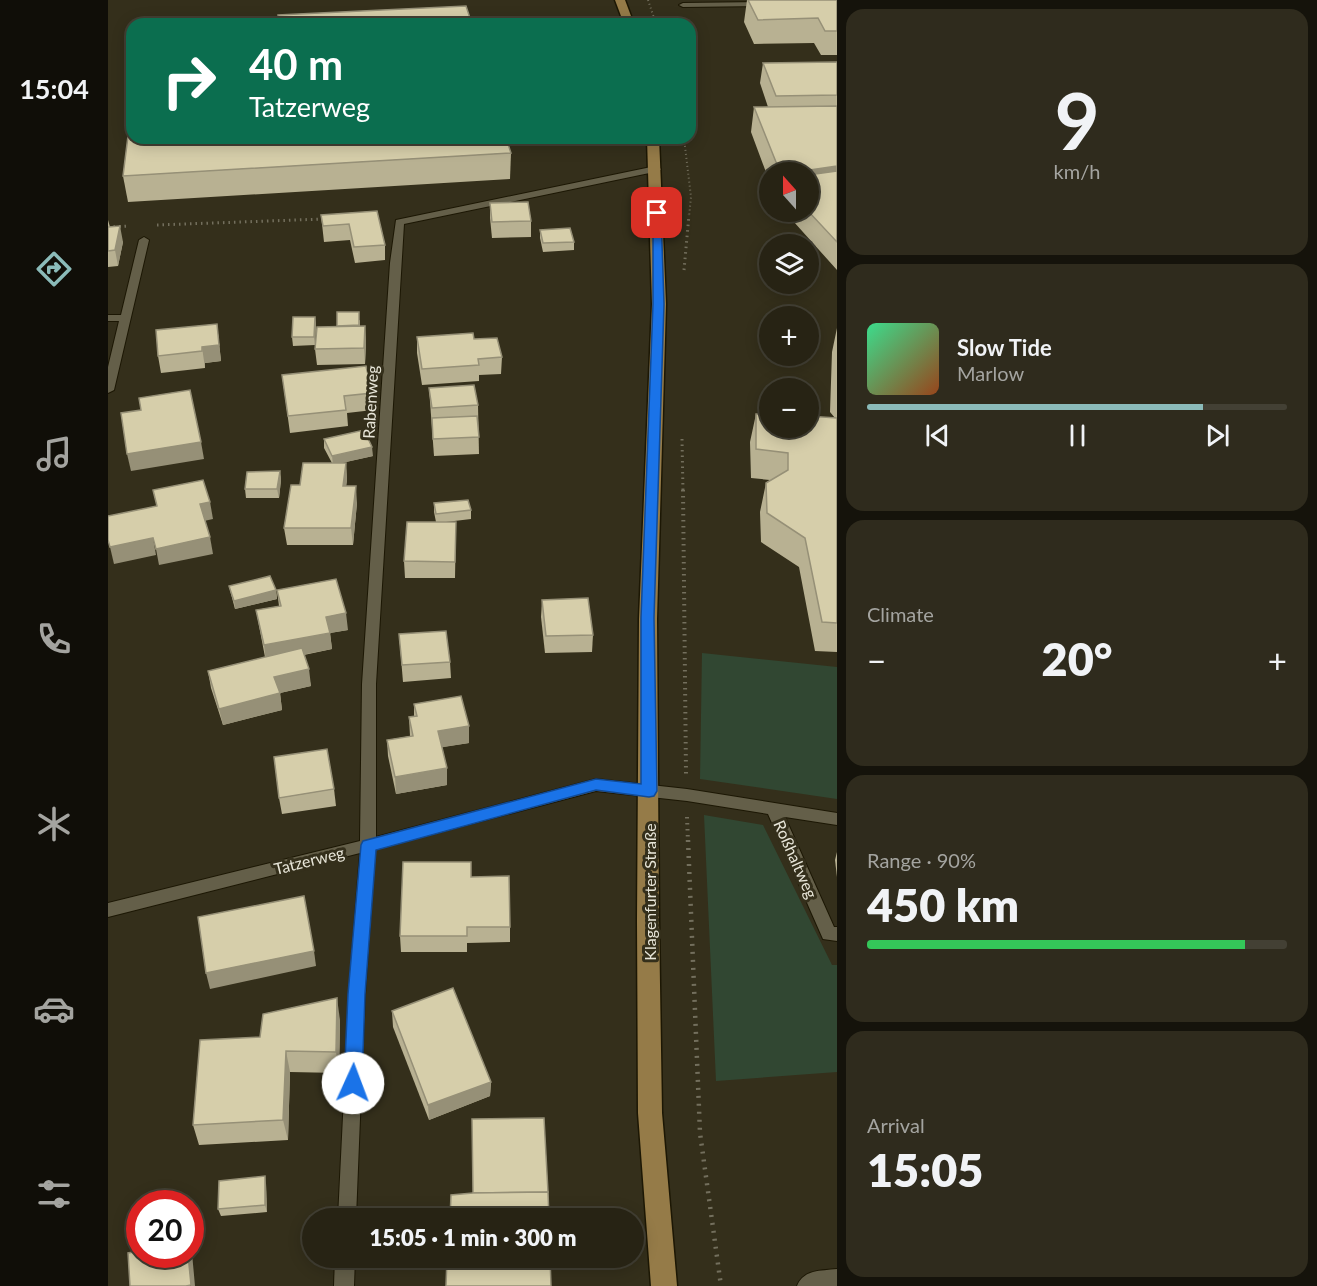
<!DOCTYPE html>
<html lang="en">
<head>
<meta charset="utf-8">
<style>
	body { margin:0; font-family:Lato,sans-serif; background:#2f2b1d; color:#f1f3f6; height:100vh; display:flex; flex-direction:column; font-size:22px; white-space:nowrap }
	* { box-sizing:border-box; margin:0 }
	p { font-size:20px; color:#a4a4a0 }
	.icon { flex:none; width:33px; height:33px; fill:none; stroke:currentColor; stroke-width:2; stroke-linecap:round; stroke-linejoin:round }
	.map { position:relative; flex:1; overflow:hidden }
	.side { display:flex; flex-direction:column; gap:9px; padding:9px; background:#15130b; width:480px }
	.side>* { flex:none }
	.hud { position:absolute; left:18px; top:18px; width:570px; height:126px; border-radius:18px; box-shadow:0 3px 15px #0003,0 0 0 2px #434034; background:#0b6e4f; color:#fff; overflow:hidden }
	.needle { width:39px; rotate:339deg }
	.controls { position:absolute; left:651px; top:162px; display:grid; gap:12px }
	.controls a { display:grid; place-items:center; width:60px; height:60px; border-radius:50%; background:#272314; box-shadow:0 3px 15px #0003,0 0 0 2px #434034; font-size:30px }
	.speed { position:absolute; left:18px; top:1190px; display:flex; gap:12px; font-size:30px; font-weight:700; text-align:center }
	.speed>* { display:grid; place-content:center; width:78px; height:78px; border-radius:50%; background:#272314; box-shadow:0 3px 15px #0003,0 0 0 2px #434034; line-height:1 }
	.speed .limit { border:9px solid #d22; background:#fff; color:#111 }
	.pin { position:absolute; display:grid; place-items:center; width:51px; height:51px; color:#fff; margin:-26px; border-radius:12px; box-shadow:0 3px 9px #0006 }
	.me { position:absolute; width:66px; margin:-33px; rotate:2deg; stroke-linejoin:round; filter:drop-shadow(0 0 4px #0008) }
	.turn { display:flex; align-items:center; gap:21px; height:126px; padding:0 24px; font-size:27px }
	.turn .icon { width:78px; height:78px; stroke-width:2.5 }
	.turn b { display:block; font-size:42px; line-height:51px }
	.big { font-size:45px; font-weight:800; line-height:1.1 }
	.side .tile { flex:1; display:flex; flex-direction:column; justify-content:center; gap:9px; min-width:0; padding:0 21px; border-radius:18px; background:#2f2b1d }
	.side .dial { align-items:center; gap:0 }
	.dial b { font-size:78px; line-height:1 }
	.song { display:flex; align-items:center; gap:18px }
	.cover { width:72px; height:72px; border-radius:9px; background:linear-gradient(135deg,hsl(150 70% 55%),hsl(20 70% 35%)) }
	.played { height:6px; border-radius:3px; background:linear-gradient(90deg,#8bbbb9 80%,#434034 80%) }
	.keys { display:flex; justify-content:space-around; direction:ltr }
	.heat { display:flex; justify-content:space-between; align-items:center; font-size:33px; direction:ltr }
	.charge { height:9px; border-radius:4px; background:linear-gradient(90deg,#34c759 90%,#434034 0) }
	.trip { position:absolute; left:194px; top:1208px; width:342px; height:60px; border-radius:30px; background:#272314; box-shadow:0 3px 15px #0003,0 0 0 2px #434034; font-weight:800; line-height:60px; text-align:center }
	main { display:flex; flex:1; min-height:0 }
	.tabs { display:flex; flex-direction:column; width:108px; justify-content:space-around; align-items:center; background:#100e08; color:#a4a4a0 }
	.tabs .icon { width:42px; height:42px }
	.tabs .on { color:#8bbbb9 }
	.tabs b { font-size:27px; color:#f1f3f6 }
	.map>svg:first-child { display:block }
</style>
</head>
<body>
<main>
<nav class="tabs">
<b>15:04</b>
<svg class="icon on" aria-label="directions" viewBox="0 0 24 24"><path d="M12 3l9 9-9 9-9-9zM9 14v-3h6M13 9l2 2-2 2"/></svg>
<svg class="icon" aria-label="music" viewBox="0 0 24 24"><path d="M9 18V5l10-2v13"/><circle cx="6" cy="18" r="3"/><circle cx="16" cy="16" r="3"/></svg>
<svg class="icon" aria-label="phone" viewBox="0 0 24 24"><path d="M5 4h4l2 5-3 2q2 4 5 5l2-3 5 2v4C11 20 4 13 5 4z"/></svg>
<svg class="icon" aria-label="climate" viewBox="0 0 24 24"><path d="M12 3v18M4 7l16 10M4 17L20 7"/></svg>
<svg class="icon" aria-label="car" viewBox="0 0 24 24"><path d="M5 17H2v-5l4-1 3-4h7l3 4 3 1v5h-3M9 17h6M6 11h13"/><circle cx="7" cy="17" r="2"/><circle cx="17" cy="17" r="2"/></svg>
<svg class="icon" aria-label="filters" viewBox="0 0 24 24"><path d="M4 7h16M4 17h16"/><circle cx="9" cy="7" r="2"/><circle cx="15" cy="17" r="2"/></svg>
</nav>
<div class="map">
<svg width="729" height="1286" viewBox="0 0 729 1286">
	<rect width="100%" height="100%" fill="#342f1b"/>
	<!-- green -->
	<g fill="#314732">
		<path d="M594,653L729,667V799L592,779Z"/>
		<path d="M596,815L655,825L724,965H729V1072L608,1081Z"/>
	</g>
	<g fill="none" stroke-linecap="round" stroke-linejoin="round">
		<!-- lane casing -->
		<g stroke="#1c1704" stroke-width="2">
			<g id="lane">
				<path d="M655,2L659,4L658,6L575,7L571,5L575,3Z"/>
				<path d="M548,166L553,169L551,171L296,224L268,684V837L488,779L579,789L729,813V825L677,817L726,927H729V941L715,939L660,814L579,801L488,791L267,849L257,994L248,1218H230L241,994L252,853L0,917V903L252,841L254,684L282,263L288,220Z"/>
				<path d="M36,237L41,240L6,390L0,393V367L11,321H0V315H13L31,240Z"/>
				<path d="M227,1257H247L246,1286H226Z"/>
				<path d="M729,1269V1286H689C696,1269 713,1271 729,1269Z"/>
			</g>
		</g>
		<!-- primary casing -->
		<g stroke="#1c1704" stroke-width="3">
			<g id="primary">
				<path d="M507,0H517L526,24H516Z"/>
				<path d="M539,138H551L558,304L549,619L551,921L554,1113L569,1286H543L530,1113L529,921L531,619L544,304Z"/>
			</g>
		</g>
		<!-- path-far3 -->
		<g stroke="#736f5d" stroke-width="2" stroke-dasharray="1 3" stroke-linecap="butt">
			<path d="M540,0L548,24"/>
			<path d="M576,138L583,197L581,217"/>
		</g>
		<!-- path-far2 -->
		<g stroke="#736f5d" stroke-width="3" stroke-dasharray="1.5 4" stroke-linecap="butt">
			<path d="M49,225L216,219"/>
			<path d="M0,227L21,226"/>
			<path d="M576,270L581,215"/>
			<path d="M574,439L575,492"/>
		</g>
		<!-- path-far1 -->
		<g stroke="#736f5d" stroke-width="4" stroke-dasharray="1.5 4.5" stroke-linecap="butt">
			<path d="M575,490L578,774"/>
			<path d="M579,817L580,842"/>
		</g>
		<!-- path -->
		<path stroke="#736f5d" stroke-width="4.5" stroke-dasharray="2 6" stroke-linecap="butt" d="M580,840L592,1133L613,1286"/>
		<!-- lane -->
		<use href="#lane" fill="#645f49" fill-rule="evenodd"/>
		<!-- primary -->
		<use href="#primary" fill="#957b48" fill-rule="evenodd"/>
	</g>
	<!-- wall -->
	<g fill="#b8b192">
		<path d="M639,0H729V55H713L706,43L646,44L636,22Z"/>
		<path d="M729,62V270L677,212H700V172H662V183L643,132L646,107H660L652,83L655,63Z"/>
		<path d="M403,153L402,179L20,202L15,176Z"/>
		<path d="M382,203L423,221V237L384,238L382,218Z"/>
		<path d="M269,211L277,245V260L247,263L242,240L216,242L213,215Z"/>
		<path d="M0,220L2,227L15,242L10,266L0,267Z"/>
		<path d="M432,230L466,242V250L435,252L432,238Z"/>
		<path d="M207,317L208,325L207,345L185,346L184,337Z"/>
		<path d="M252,320V326H257L258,343L257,364L209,365L207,349L229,327Z"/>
		<path d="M109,324L113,361L97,363V368L53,373L50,356Z"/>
		<path d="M729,328V652L707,651L691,567L653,542L652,512L658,483L662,480L643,478L642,442L648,414L727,418L722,412L724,352Z"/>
		<path d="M309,337L366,339L394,357L393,374L371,375V381L314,385L309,353Z"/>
		<path d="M174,375L264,393L265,410L239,413L240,426L182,433Z"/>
		<path d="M321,388L370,405L371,454L326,456Z"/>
		<path d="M216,439L265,456L233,463H238L239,480L238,486L249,503L245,545H179L176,528L192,485L224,463L216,448Z"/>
		<path d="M172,471L173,480L171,498H138L137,489Z"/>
		<path d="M326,503L363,510V519L338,522H348L347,578H297L296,561L328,522L326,512Z"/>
		<path d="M121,586L168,590L169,599L127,609L123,594Z"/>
		<path d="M169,590L240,630L222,633L224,649L196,655L203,686L172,693L174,710L115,725L103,688L100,671L157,657L148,610L171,606Z"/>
		<path d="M434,600L485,635L484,652L437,653L433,617Z"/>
		<path d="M291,634L342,662L343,678L295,682Z"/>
		<path d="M306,704L361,743L334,747L339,768V785L288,794L280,756L279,740L302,736L301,717L306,716Z"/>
		<path d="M226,789L228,806L174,814L171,798Z"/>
		<path d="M729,852V877L727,860Z"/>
		<path d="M363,877L402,927V942L359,943V952H293L292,936Z"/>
		<path d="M284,1011L383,1082L382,1096L321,1120L285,1027Z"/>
		<path d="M232,1020L231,1073L182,1072L180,1140L91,1145L85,1125L152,1037Z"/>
		<path d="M158,1184L159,1212L113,1216L110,1209Z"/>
	</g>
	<!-- shaded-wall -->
	<g fill="#969077">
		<path d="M729,166V192L700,196V172H688Z"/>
		<path d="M12,226L15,242L10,266L7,250Z"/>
		<path d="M207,317L208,325L207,345L206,337Z"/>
		<path d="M109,324L113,361L97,363V368L94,347Z"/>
		<path d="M257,326L258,343L257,364L256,348Z"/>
		<path d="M93,442L96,459L23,471L19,454Z"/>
		<path d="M264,447L265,456L225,465L224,456Z"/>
		<path d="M238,463L239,480L236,503L235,486Z"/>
		<path d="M172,471L173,480L171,498L169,489Z"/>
		<path d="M248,486L249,503L245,545L243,528Z"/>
		<path d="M102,502L105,519L96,521L92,504Z"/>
		<path d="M102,537L105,554L51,565L48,549Z"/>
		<path d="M45,538L48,555L6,564L2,547Z"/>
		<path d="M168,590L169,599L127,609L126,601Z"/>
		<path d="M238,613L240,630L222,633L224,649L158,662L156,645L218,617Z"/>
		<path d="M201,669L203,686L172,693L174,710L115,725L111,709L166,677Z"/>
		<path d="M361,726V743L330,748V731Z"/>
		<path d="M339,768V785L288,794L287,777Z"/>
		<path d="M206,951L208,966L102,989L98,973Z"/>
		<path d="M229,998L232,1020L231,1073L228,1052Z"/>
		<path d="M178,1051L182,1072L180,1140L175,1120Z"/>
		<path d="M383,1082L382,1096L321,1120L320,1105Z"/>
		<path d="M157,1176L158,1184L159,1212L157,1205Z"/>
		<path d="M82,1248L84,1253L87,1286H83V1285L80,1254H82Z"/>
	</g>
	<!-- building -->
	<g fill="#d6ceaa" stroke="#969077" stroke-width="1.5">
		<path d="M640,0H729V31H717L710,18L650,20Z"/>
		<path d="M358,6L364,24H171L170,15Z"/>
		<path d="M729,62V95L668,96L655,63Z"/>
		<path d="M24,104V138H398L403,153L15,176Z"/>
		<path d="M729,106V166L688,172H672L646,107Z"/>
		<path d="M729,171V242L700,211V175Z"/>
		<path d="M420,202L423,221L384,222L382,203Z"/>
		<path d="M269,211L277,245L246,247L241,224L215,226L213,215Z"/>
		<path d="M12,226L7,250L0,251V227Z"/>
		<path d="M462,228L466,242L435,243L432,230Z"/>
		<path d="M229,312H251V325L229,326Z"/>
		<path d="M185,317H207L206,337H184Z"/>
		<path d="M109,324L111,345L94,347V351L50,356L48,330Z"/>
		<path d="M257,326L256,348L207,349L209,327Z"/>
		<path d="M365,333L366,339L389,338L394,357L370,359L371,365L314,369L309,337Z"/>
		<path d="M258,366L264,393L236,396L238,410L180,416L174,375Z"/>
		<path d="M366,385L370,405L324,408L321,388Z"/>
		<path d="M82,390L93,442L19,454L13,413L33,410L31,398Z"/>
		<path d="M648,414H662V428H700V416L729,418V623L714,622L697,538L659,513L658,483L680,470V453L648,449Z"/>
		<path d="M369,416L371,437L325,439L324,418Z"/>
		<path d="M256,430L264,447L224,456L216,439Z"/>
		<path d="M195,463H238L235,486H248L243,528H176L183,485H192Z"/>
		<path d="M172,471L169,489H137L139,472Z"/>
		<path d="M95,480L102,502L92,504L102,537L48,549L45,538L2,547L0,540V516L49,506L45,490Z"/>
		<path d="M360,500L363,510L328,514L326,503Z"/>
		<path d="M299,522H348L347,562L296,561Z"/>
		<path d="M162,576L168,590L126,601L121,586Z"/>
		<path d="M228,579L238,613L218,617L222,633L156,645L148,610L173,606L169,590Z"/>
		<path d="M480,598L485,635L438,636L434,600Z"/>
		<path d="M338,631L342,662L294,665L291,634Z"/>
		<path d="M194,648L201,669L166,677L172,693L111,709L100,671Z"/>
		<path d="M353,696L361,726L330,731L339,768L287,777L279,740L305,736L301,717L309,716L306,704Z"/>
		<path d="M219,749L226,789L171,798L166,757Z"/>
		<path d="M295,862H363V877L401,876L402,927H359V936H292Z"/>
		<path d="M196,896L206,951L98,973L90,917Z"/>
		<path d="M345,988L383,1082L320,1105L284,1011Z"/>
		<path d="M229,998L228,1052L178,1051L175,1120L85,1125L92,1040L152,1037L155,1014Z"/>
		<path d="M436,1118L440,1192L365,1193L364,1119Z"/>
		<path d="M157,1176V1205L110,1209L111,1181Z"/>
		<path d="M440,1192L441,1218H342L343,1195L365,1193Z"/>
		<path d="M32,1251V1254H80L83,1285L78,1286H22L20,1253Z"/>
		<path d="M339,1257H442L443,1286H338Z"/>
	</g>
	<!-- route -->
	<path fill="#1a73e8" stroke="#114b97" stroke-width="1.5" d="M545,211L553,213L556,304L546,618L549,791L546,796L541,797L488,790L268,850L257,994L254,1083L251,1089L245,1092L238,1089L236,1083L240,994L253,845L255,841L488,779L533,784V618L545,304Z"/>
	<g text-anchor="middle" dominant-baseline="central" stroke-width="6" stroke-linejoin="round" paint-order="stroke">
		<!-- street labels -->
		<g font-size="16" fill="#e8e6d9" stroke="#342f1b">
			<text transform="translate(262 402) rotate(-87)">Rabenweg</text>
			<text transform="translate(688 859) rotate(66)">Roßhaltweg</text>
			<text transform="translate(201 860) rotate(-14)">Tatzerweg</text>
			<text transform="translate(541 892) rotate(-90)">Klagenfurter Straße</text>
		</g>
	</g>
</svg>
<div class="controls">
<a><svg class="needle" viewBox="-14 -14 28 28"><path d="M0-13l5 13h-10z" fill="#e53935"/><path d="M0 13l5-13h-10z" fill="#a4a4a0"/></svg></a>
<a><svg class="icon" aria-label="layers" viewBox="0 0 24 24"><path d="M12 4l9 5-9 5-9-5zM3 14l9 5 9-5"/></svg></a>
<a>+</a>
<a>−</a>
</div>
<div class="speed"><div class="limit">20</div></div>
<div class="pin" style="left:549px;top:213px;background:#d93025"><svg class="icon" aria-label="arrive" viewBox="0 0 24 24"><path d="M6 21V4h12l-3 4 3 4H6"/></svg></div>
<svg class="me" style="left:245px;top:1083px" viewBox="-20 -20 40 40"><circle r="19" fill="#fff"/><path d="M0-13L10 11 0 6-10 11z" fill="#1a73e8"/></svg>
<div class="trip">15:05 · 1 min · 300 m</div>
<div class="hud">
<div class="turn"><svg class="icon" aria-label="right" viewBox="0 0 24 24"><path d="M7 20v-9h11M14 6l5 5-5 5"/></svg><div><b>40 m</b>Tatzerweg</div></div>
</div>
</div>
<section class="side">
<div class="tile dial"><b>9</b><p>km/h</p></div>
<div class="tile">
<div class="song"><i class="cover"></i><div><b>Slow Tide</b><p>Marlow</p></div></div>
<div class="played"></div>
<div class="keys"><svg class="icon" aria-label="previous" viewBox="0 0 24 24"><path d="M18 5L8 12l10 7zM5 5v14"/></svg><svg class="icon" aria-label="pause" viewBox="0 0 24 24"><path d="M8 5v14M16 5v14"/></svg><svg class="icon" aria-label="next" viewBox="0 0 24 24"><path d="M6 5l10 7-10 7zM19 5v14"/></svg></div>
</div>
<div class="tile"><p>Climate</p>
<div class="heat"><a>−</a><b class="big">20°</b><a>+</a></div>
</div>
<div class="tile"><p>Range · 90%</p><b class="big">450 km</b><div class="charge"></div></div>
<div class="tile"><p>Arrival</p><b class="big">15:05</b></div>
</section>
</main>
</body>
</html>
